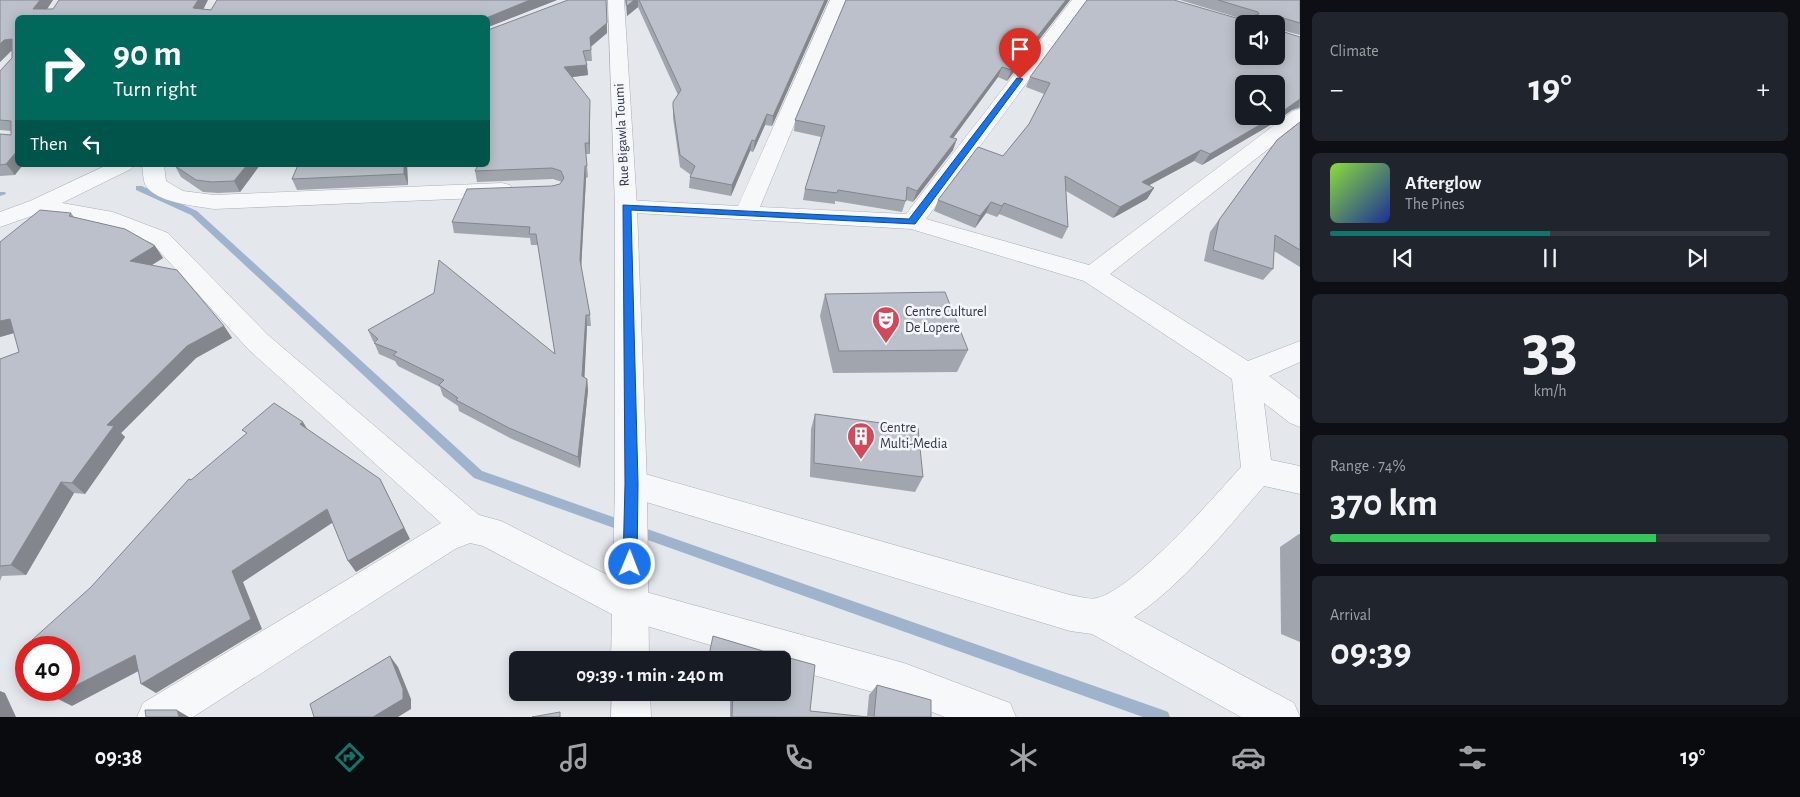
<!DOCTYPE html>
<html lang="en">
<head>
<meta charset="utf-8">
<style>
	body { margin:0; font-family:"Alegreya Sans",sans-serif; background:#20242c; color:#f1f3f6; height:100vh; display:flex; flex-direction:column; font-size:19px; white-space:nowrap }
	* { box-sizing:border-box; margin:0 }
	p { font-size:16px; color:#9ea1a6 }
	.icon { flex:none; width:28px; height:28px; fill:none; stroke:currentColor; stroke-width:2; stroke-linecap:round; stroke-linejoin:round }
	.map { position:relative; flex:1; overflow:hidden }
	.sheet { display:flex; flex-direction:column; gap:12px; padding:12px; background:#0d0f14; width:500px }
	.sheet>* { flex:none }
	.hud { position:absolute; left:15px; top:15px; width:475px; height:152px; border-radius:8px; box-shadow:0 2px 12px #0003; background:#00695c; color:#fff; overflow:hidden }
	.buttons { position:absolute; left:1235px; top:15px; display:grid; gap:10px }
	.buttons a { display:grid; place-items:center; width:50px; height:50px; border-radius:8px; background:#171b24; box-shadow:0 2px 12px #0003; font-size:25px }
	.speed { position:absolute; left:15px; top:636px; display:flex; gap:10px; font-size:25px; font-weight:700; text-align:center }
	.speed>* { display:grid; place-content:center; width:65px; height:65px; border-radius:50%; background:#171b24; box-shadow:0 2px 12px #0003; line-height:1 }
	.speed .limit { border:8px solid #d22; background:#fff; color:#111 }
	.pin { position:absolute; display:grid; place-items:center; width:42px; height:42px; color:#fff; margin:-51px -21px; border-radius:50% 50% 50% 0; rotate:-45deg; box-shadow:0 0 5px #0007 }
	.pin .icon { rotate:45deg }
	.me { position:absolute; width:55px; margin:-28px; rotate:1deg; stroke-linejoin:round; filter:drop-shadow(0 0 4px #0008) }
	.turn { display:flex; align-items:center; gap:18px; height:105px; padding:0 15px; font-size:22px }
	.turn .icon { width:65px; height:65px; stroke-width:2.5 }
	.turn b { display:block; font-size:35px; line-height:42px }
	.then { display:flex; align-items:center; height:48px; padding:0 15px; background:#0003; gap:10px; font-size:19px }
	.big { font-size:38px; font-weight:600; line-height:1.1 }
	.sheet .tile { flex:1; display:flex; flex-direction:column; justify-content:center; gap:8px; min-width:0; padding:0 18px; border-radius:8px; background:#20242c }
	.sheet .dial { align-items:center; gap:0 }
	.dial b { font-size:65px; line-height:1 }
	.song { display:flex; align-items:center; gap:15px }
	.cover { width:60px; height:60px; border-radius:8px; background:linear-gradient(135deg,hsl(90 70% 55%),hsl(230 70% 35%)) }
	.played { height:5px; border-radius:2px; background:linear-gradient(90deg,#0f766e 50%,#363941 50%) }
	.keys { display:flex; justify-content:space-around; direction:ltr }
	.heat { display:flex; justify-content:space-between; align-items:center; font-size:28px; direction:ltr }
	.charge { height:8px; border-radius:4px; background:linear-gradient(90deg,#34c759 74%,#363941 0) }
	.trip { position:absolute; left:509px; top:651px; width:282px; height:50px; border-radius:8px; background:#171b24; box-shadow:0 2px 12px #0003; font-weight:600; line-height:50px; text-align:center }
	.tabs { display:flex; height:80px; justify-content:space-around; align-items:center; background:#090b0e; color:#9ea1a6 }
	.tabs .icon { width:35px; height:35px }
	.tabs .current { color:#0f766e }
	.tabs b { font-size:22px; color:#f1f3f6 }
	main { display:flex; flex:1; min-height:0 }
	.map>svg:first-child { display:block }
</style>
</head>
<body>
<main>
<div class="map">
<svg width="1300" height="717" viewBox="0 0 1300 717">
	<rect width="100%" height="100%" fill="#e4e7ec"/>
	<g fill="none" stroke-linecap="round" stroke-linejoin="round">
		<!-- stream -->
		<g fill="#9fb4cc" fill-rule="evenodd">
			<path d="M136,186H142L197,211L482,471L1163,710L1168,712L1170,717H1143L474,478L191,215L136,190Z"/>
			<path d="M0,192H5L6,194L0,196Z"/>
		</g>
		<!-- minor casing -->
		<g stroke="#a9aeb7" stroke-width="1">
			<g id="minor">
				<path d="M830,0H846L760,207L906,214L1072,0H1088L926,219L1089,265L1293,111L1300,109V124L1110,274L1248,361L1300,341V362L1269,376L1300,399V427L1290,423L1264,403L1271,460L1300,466V494L1264,486C1224,532 1184,583 1134,617L1294,703L1300,717H1241L1092,634L1070,631L620,494L615,484L620,474L631,470L1070,595C1078,596 1088,600 1097,598C1134,589 1214,497 1241,467L1232,379L1084,281L911,229L618,212L615,207L618,202L626,200L738,206Z"/>
				<path d="M107,165H135L131,169L62,203L113,212L168,233L268,335L479,515L501,521L635,589L904,663L1010,703L1016,717H945L904,701L782,666V660H760L617,617L483,546L470,543L455,549L193,717H137L143,703L441,523L248,349L152,243L100,223L40,213L0,227V212L30,201Z"/>
				<path d="M142,165H164L166,181L183,191L214,195L502,183L510,185L513,190L510,195L502,197L214,209C197,206 154,203 145,184C143,179 143,171 142,165Z"/>
			</g>
		</g>
		<!-- tertiary casing -->
		<g stroke="#a9aeb7" stroke-width="1">
			<g id="tertiary">
				<path d="M608,0H624L637,207L647,484L649,660H611L615,484V207Z"/>
				<path d="M612,692H650L651,717H611Z"/>
			</g>
		</g>
		<!-- minor -->
		<use href="#minor" fill="#f7f8fa" fill-rule="evenodd"/>
		<!-- tertiary -->
		<use href="#tertiary" fill="#f7f8fa" fill-rule="evenodd"/>
	</g>
	<!-- wall -->
	<g fill="#a1a5ae">
		<path d="M0,0H53L47,9H203L211,10L217,0H557L488,27L18,18L15,175L0,176V134L11,135V131L0,130V71L12,58V51H11L0,62Z"/>
		<path d="M606,0L607,33L591,47L592,61H586L588,75L572,77L590,110V154H586L588,177L586,178L581,267L590,315L591,326H587L584,377L587,379L588,390L580,468L512,439L459,411L458,406L443,396L440,387L398,366L395,361L379,354L374,342L373,341L368,330L555,354L538,245H531L530,238L454,233L452,222L552,186L560,184L562,182L553,179L477,182L475,171Z"/>
		<path d="M625,0H828L772,126L765,125L753,152L750,151L731,196L689,188L690,177L691,175L680,167L673,118V102L678,95L638,7L627,16Z"/>
		<path d="M846,0H1070L1007,81L998,77L953,138V150L913,202L906,200L902,212L835,201V204L803,200L805,189L821,137L794,131L795,120Z"/>
		<path d="M1180,0H1300V35L1281,30V31L1300,37V108L1292,110L1272,124L1202,165L1194,161L1149,185L1154,188L1147,199L1113,218L1066,191L1068,227L1062,239L999,214L997,217L986,213L975,228L934,211L938,200L1003,156L1029,124L1044,94L1026,87L1030,77L1249,21Z"/>
		<path d="M1300,122V267L1274,251L1273,269L1263,280L1204,261L1210,232L1277,140Z"/>
		<path d="M176,165H260L240,192L218,193L203,192L181,177L175,166Z"/>
		<path d="M298,165H407L408,185L297,190L292,179Z"/>
		<path d="M71,213L74,217L155,246L163,258L152,265L224,326L232,338L196,358L121,433L125,437L85,494L74,493L26,575L2,576L0,581V359L19,352L14,333L0,337V242Z"/>
		<path d="M825,294L968,350L957,372L833,373L820,316Z"/>
		<path d="M815,414L923,477L915,492L810,477L811,429Z"/>
		<path d="M1299,534H1300V642L1281,634L1280,547Z"/>
		<path d="M763,651L786,657L810,711L867,717L869,695L877,685L931,717H730V694L726,692H782Z"/>
	</g>
	<!-- shaded-wall -->
	<g fill="#83868d">
		<path d="M40,0H53L41,18L33,9Z"/>
		<path d="M198,0H208L199,18L193,8Z"/>
		<path d="M530,0H557L488,27V18H486Z"/>
		<path d="M606,0L607,33L590,47V37Z"/>
		<path d="M634,0H638V7L627,16V6Z"/>
		<path d="M825,0H828L772,126L773,116Z"/>
		<path d="M1066,0H1070L1007,81L1011,70Z"/>
		<path d="M12,39L18,50L11,51L0,62V44L4,40Z"/>
		<path d="M587,65L588,75L565,78L564,67Z"/>
		<path d="M1002,67L998,77L946,148L950,137Z"/>
		<path d="M1300,99L1299,107L1292,110L1272,124L1202,165L1210,154L1276,116Z"/>
		<path d="M590,100V154L589,143Z"/>
		<path d="M767,114L765,125L753,152L755,141Z"/>
		<path d="M957,139L953,150L913,202L917,191Z"/>
		<path d="M752,140L750,151L731,196L732,185Z"/>
		<path d="M18,150V165H23L15,175L6,164Z"/>
		<path d="M1201,150L1194,161L1135,193L1142,182Z"/>
		<path d="M247,165H260L240,192L234,181Z"/>
		<path d="M404,165H407L408,185L404,174Z"/>
		<path d="M585,166L586,178L581,271L580,260Z"/>
		<path d="M1154,188L1147,199L1113,218L1120,207Z"/>
		<path d="M991,202L986,213L975,228L980,216Z"/>
		<path d="M1004,203L999,214L997,217L1002,206Z"/>
		<path d="M155,246L163,258L139,273L130,261Z"/>
		<path d="M586,315L587,326L584,387L582,376Z"/>
		<path d="M10,319L21,331L0,337V321Z"/>
		<path d="M224,326L232,338L196,358L121,433L125,437L85,494L72,483L107,425L187,346Z"/>
		<path d="M587,379L588,390L580,468L578,457Z"/>
		<path d="M303,422L311,435L300,424Z"/>
		<path d="M380,479L410,539L356,572L348,561Z"/>
		<path d="M61,482L74,493L26,575L11,565Z"/>
		<path d="M327,509L335,521L243,582L262,629L156,693L141,684L232,571Z"/>
		<path d="M135,655L150,665L72,706L54,697Z"/>
		<path d="M390,656L398,667L411,699V709L398,717H373Z"/>
		<path d="M0,691L5,693L16,717H0Z"/>
		<path d="M177,710L189,717H179Z"/>
	</g>
	<!-- building -->
	<g fill="#bbc0ca" stroke="#83868d" fill-rule="evenodd">
		<path d="M0,0H40L33,9H53L59,0H198L193,8L211,10L217,0H530L486,18H18V150L6,164L0,165V134L11,135V121L0,120V71L12,58V39L4,40L0,44Z"/>
		<path d="M568,0H606L607,23L590,37L591,50L583,51L587,65L564,67L590,100L589,143H585L587,166H585L580,260L590,315H586L582,376L587,379L578,457L509,428L456,400L458,398L439,385L444,380L393,355L397,352L374,343L378,339L368,330L434,293L439,260L555,354L536,234H529L530,227L452,222L467,189L552,186L560,184L564,178L561,171L552,168L475,171L478,165H488V30Z"/>
		<path d="M626,0H634L627,6Z"/>
		<path d="M639,0H825L773,116L767,114L755,141L752,140L732,185L690,177L695,166L680,155L673,107V102L681,90Z"/>
		<path d="M846,0H1066L1011,70L1002,67L950,137L957,139L917,191L907,187L906,201L838,190L837,193L805,189L825,126L795,120Z"/>
		<path d="M1087,0H1174L1250,22L1252,16L1259,14L1258,12L1218,0H1300V23L1283,18L1281,20V31L1300,37V99L1276,116V84H1244V116H1275L1210,154L1201,150L1142,182L1154,188L1120,207L1065,176L1068,227L1004,203L1002,206L991,202L980,216L938,200L978,147L1003,156L1029,124L1050,83L1030,77ZM1244,24H1276V56H1244Z"/>
		<path d="M1300,122V250L1275,235L1273,269L1213,250L1219,220L1277,140Z"/>
		<path d="M176,165H247L234,181L212,182L196,180L175,166Z"/>
		<path d="M298,165H404V174L292,179Z"/>
		<path d="M40,210L71,213L69,216L125,229L155,246L130,261L177,270L224,326L187,346L107,425L114,426L72,483L61,482L11,565L0,566V359L19,352L10,319L0,321V242Z"/>
		<path d="M945,292L968,350L839,351L825,294Z"/>
		<path d="M274,403L303,422L300,424L380,479L404,528L348,561L327,509L232,571L251,619L141,684L135,655L69,689V648H41L32,640L91,587L189,479L191,480L247,433L242,430Z"/>
		<path d="M815,414L918,428L923,477L814,463Z"/>
		<path d="M713,636L763,651H785L786,657L815,665L810,711L868,717H732L733,692H782V660H708Z"/>
		<path d="M390,656L403,689V699L373,717H314L310,704Z"/>
		<path d="M877,685L931,700V717H874Z"/>
		<path d="M53,690H68L54,697Z"/>
		<path d="M145,710H177L179,717H146Z"/>
		<path d="M560,712V717H532Z"/>
	</g>
	<!-- route -->
	<path fill="#1a73e8" stroke="#114b97" d="M1017,78L1023,79L915,224L631,210L638,484L637,564L635,569L630,571L625,569L623,564L625,484L623,205L909,219Z"/>
	<!-- icons -->
	<defs>
		<g id="theatre-pin" transform="scale(1.4375)"><path d="M0 17L-7.5 6A9.5 9.5 0 1 1 7.5 6Z" fill="#d1495b" stroke="#f4f6f9"/><path d="M-5-5.5Q0-4 5-5.5V0Q5 5 0 6Q-5 5-5 0ZM-3.3-2.5H-1v1.5H-3.3ZM1-2.5H3.3v1.5H1ZM-2.8 1Q0 5.5 2.8 1Z" fill="#fff"/></g>
		<g id="building-pin" transform="scale(1.4375)"><path d="M0 17L-7.5 6A9.5 9.5 0 1 1 7.5 6Z" fill="#d1495b" stroke="#f4f6f9"/><path d="M-4-6H4V6H1V3H-1V6H-4ZM-2.5-4.3h1.7v1.8h-1.7ZM.8-4.3h1.7v1.8H.8ZM-2.5-1h1.7V.8h-1.7ZM.8-1h1.7V.8H.8Z" fill="#fff"/></g>
	</defs>
	<g fill-rule="evenodd">
		<use href="#theatre-pin" x="886" y="320"/>
		<use href="#building-pin" x="861" y="436"/>
	</g>
	<g text-anchor="middle" dominant-baseline="central" stroke-width="5" stroke-linejoin="round" paint-order="stroke">
		<!-- street labels -->
		<g font-size="14" fill="#2b3445" stroke="#f4f6f9">
			<text transform="translate(622 135) rotate(-93)">Rue Bigawla Toumi</text>
		</g>
		<!-- poi labels -->
		<g font-size="14" fill="#2b3445" stroke="#f4f6f9" text-anchor="start">
			<text x="905" y="312">Centre Culturel<tspan x="905" dy="16">De Lopere</tspan></text>
			<text x="880" y="428">Centre<tspan x="880" dy="16">Multi-Media</tspan></text>
		</g>
	</g>
</svg>
<div class="buttons">
<a><svg class="icon" aria-label="sound" viewBox="0 0 24 24"><path d="M4 9h4l5-4v14l-5-4H4zM17 9q2 3 0 6"/></svg></a>
<a><svg class="icon" aria-label="search" viewBox="0 0 24 24"><circle cx="10" cy="10" r="6"/><path d="M15 15l6 6"/></svg></a>
</div>
<div class="speed"><div class="limit">40</div></div>
<div class="pin" style="left:1020px;top:79px;background:#d93025"><svg class="icon" aria-label="arrive" viewBox="0 0 24 24"><path d="M6 21V4h12l-3 4 3 4H6"/></svg></div>
<svg class="me" style="left:630px;top:564px" viewBox="-20 -20 40 40"><circle r="17" fill="#1a73e8" stroke="#fff" stroke-width="3"/><path d="M0-11L8 9 0 5-8 9z" fill="#fff"/></svg>
<div class="trip">09:39 · 1 min · 240 m</div>
<div class="hud">
<div class="turn"><svg class="icon" aria-label="right" viewBox="0 0 24 24"><path d="M7 20v-9h11M14 6l5 5-5 5"/></svg><div><b>90 m</b>Turn right</div></div>
<div class="then">Then<svg class="icon" aria-label="left" viewBox="0 0 24 24"><path d="M17 20v-9H6M10 6l-5 5 5 5"/></svg></div>
</div>
</div>
<section class="sheet">
<div class="tile"><p>Climate</p>
<div class="heat"><a>−</a><b class="big">19°</b><a>+</a></div>
</div>
<div class="tile">
<div class="song"><i class="cover"></i><div><b>Afterglow</b><p>The Pines</p></div></div>
<div class="played"></div>
<div class="keys"><svg class="icon" aria-label="previous" viewBox="0 0 24 24"><path d="M18 5L8 12l10 7zM5 5v14"/></svg><svg class="icon" aria-label="pause" viewBox="0 0 24 24"><path d="M8 5v14M16 5v14"/></svg><svg class="icon" aria-label="next" viewBox="0 0 24 24"><path d="M6 5l10 7-10 7zM19 5v14"/></svg></div>
</div>
<div class="tile dial"><b>33</b><p>km/h</p></div>
<div class="tile"><p>Range · 74%</p><b class="big">370 km</b><div class="charge"></div></div>
<div class="tile"><p>Arrival</p><b class="big">09:39</b></div>
</section>
</main>
<nav class="tabs">
<b>09:38</b>
<svg class="icon current" aria-label="directions" viewBox="0 0 24 24"><path d="M12 3l9 9-9 9-9-9zM9 14v-3h6M13 9l2 2-2 2"/></svg>
<svg class="icon" aria-label="music" viewBox="0 0 24 24"><path d="M9 18V5l10-2v13"/><circle cx="6" cy="18" r="3"/><circle cx="16" cy="16" r="3"/></svg>
<svg class="icon" aria-label="phone" viewBox="0 0 24 24"><path d="M5 4h4l2 5-3 2q2 4 5 5l2-3 5 2v4C11 20 4 13 5 4z"/></svg>
<svg class="icon" aria-label="climate" viewBox="0 0 24 24"><path d="M12 3v18M4 7l16 10M4 17L20 7"/></svg>
<svg class="icon" aria-label="car" viewBox="0 0 24 24"><path d="M5 17H2v-5l4-1 3-4h7l3 4 3 1v5h-3M9 17h6M6 11h13"/><circle cx="7" cy="17" r="2"/><circle cx="17" cy="17" r="2"/></svg>
<svg class="icon" aria-label="filters" viewBox="0 0 24 24"><path d="M4 7h16M4 17h16"/><circle cx="9" cy="7" r="2"/><circle cx="15" cy="17" r="2"/></svg>
<b>19°</b>
</nav>
</body>
</html>
